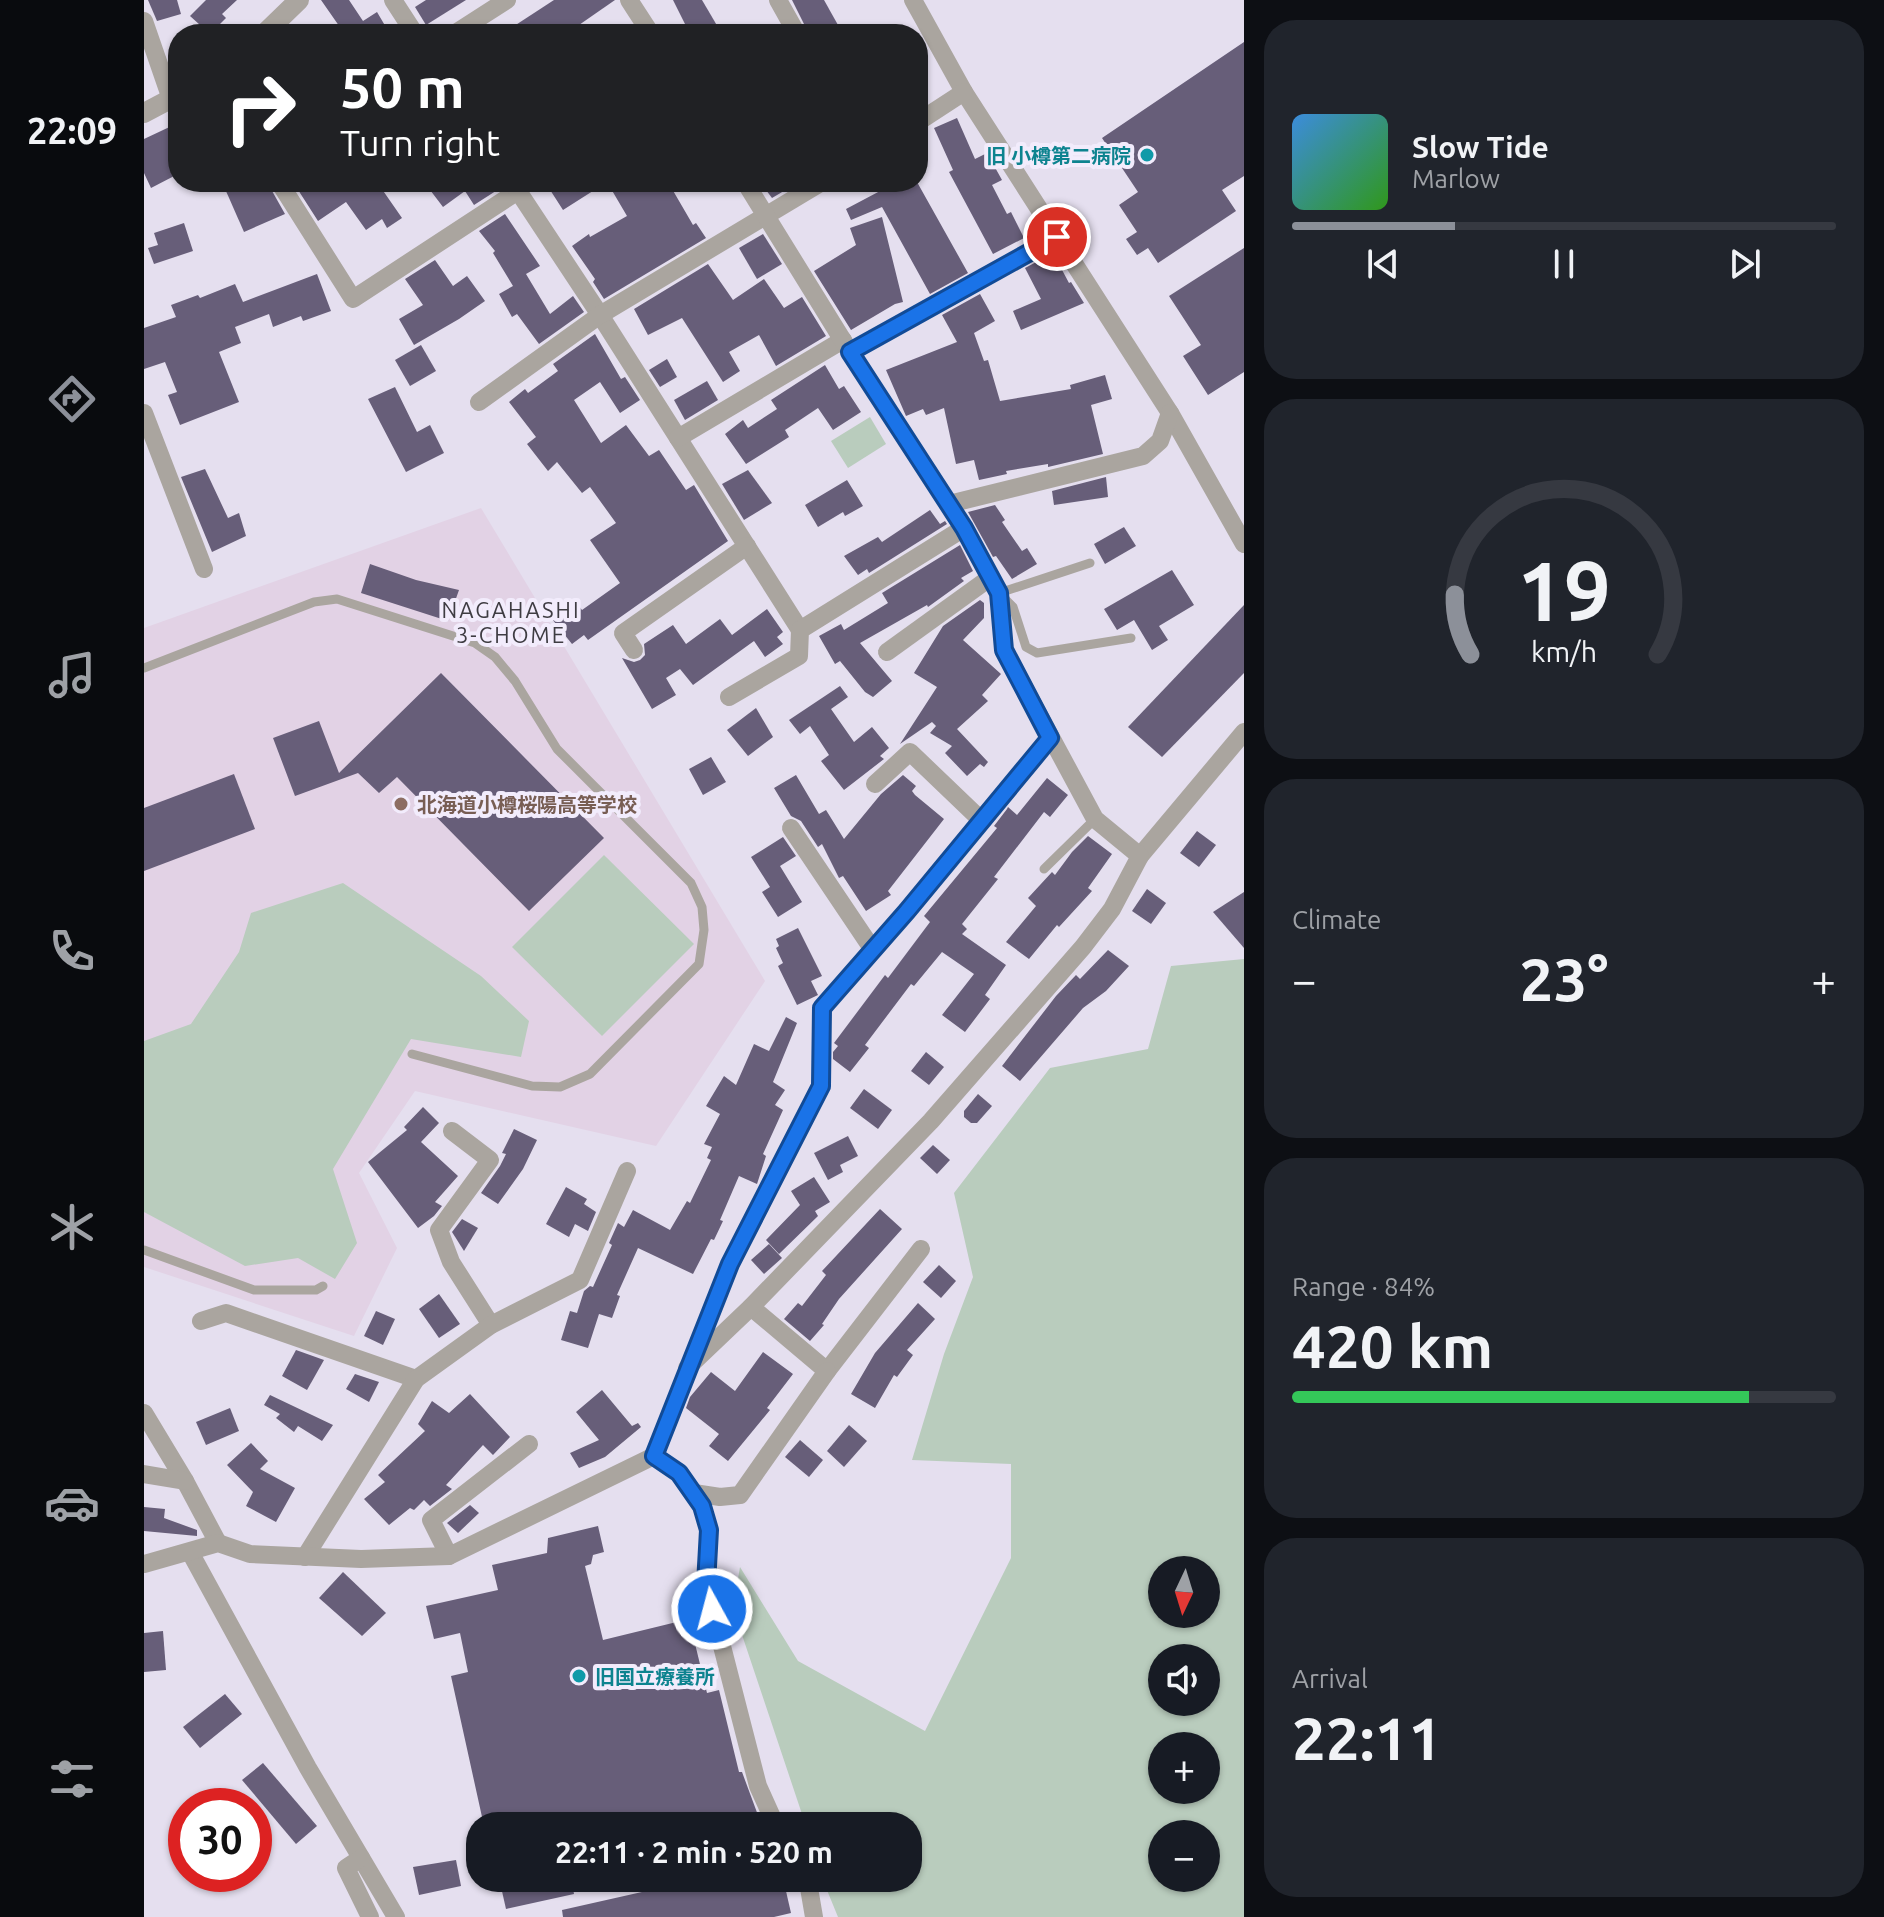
<!DOCTYPE html>
<html lang="en">
<head>
<meta charset="utf-8">
<style>
	body { margin:0; font-family:Ubuntu,"Noto Sans JP",sans-serif; background:#20242c; color:#f1f3f6; height:100vh; display:flex; flex-direction:column; font-size:30px; white-space:nowrap }
	* { box-sizing:border-box; margin:0 }
	p { font-size:26px; color:#9ea1a6 }
	.icon { flex:none; width:44px; height:44px; fill:none; stroke:currentColor; stroke-width:2; stroke-linecap:round; stroke-linejoin:round }
	.map { position:relative; flex:1; overflow:hidden }
	.sheet { display:flex; flex-direction:column; gap:20px; padding:20px; background:#0d0f14; width:640px }
	.sheet>* { flex:none }
	.guide { position:absolute; left:24px; top:24px; width:760px; height:168px; border-radius:32px; box-shadow:0 2px 6px #0004; background:#202124; color:#fff; overflow:hidden }
	.needle { width:52px; rotate:184deg }
	.tools { position:absolute; left:1004px; top:1556px; display:grid; gap:16px }
	.tools a { display:grid; place-items:center; width:72px; height:72px; border-radius:50%; background:#171b24; box-shadow:0 2px 6px #0004; font-size:40px }
	.speed { position:absolute; left:24px; top:1788px; display:flex; gap:16px; font-size:40px; font-weight:700; text-align:center }
	.speed>* { display:grid; place-content:center; width:104px; height:104px; border-radius:50%; background:#171b24; box-shadow:0 2px 6px #0004; line-height:1 }
	.speed .limit { border:12px solid #d22; background:#fff; color:#111 }
	.pin { position:absolute; display:grid; place-items:center; width:68px; height:68px; color:#fff; margin:-34px; border:4px solid #fff; border-radius:50%; box-shadow:0 2px 8px #0007 }
	.me { position:absolute; width:88px; margin:-44px; rotate:353deg; stroke-linejoin:round; filter:drop-shadow(0 0 6px #0008) }
	.turn { display:flex; align-items:center; gap:28px; height:168px; padding:0 40px; font-size:36px }
	.turn .icon { width:104px; height:104px; stroke-width:2.5 }
	.turn b { display:block; font-size:56px; line-height:68px }
	.big { font-size:60px; font-weight:700; line-height:1.1 }
	.sheet .widget { flex:1; display:flex; flex-direction:column; justify-content:center; gap:12px; min-width:0; padding:0 28px; border-radius:32px; background:#20242c }
	.sheet .dial { align-items:center; gap:0 }
	.dial svg { height:208px; overflow:visible; fill:none; stroke:#363941; stroke-width:7; stroke-linecap:round; text-anchor:middle }
	.dial text { fill:#f1f3f6; stroke:none }
	.song { display:flex; align-items:center; gap:24px }
	.cover { width:96px; height:96px; border-radius:12px; background:linear-gradient(135deg,hsl(210 70% 55%),hsl(110 70% 35%)) }
	.played { height:8px; border-radius:4px; background:linear-gradient(90deg,#8c9099 30%,#363941 30%) }
	.keys { display:flex; justify-content:space-around; direction:ltr }
	.heat { display:flex; justify-content:space-between; align-items:center; font-size:44px; direction:ltr }
	.charge { height:12px; border-radius:6px; background:linear-gradient(90deg,#34c759 84%,#363941 0) }
	.trip { position:absolute; left:322px; top:1812px; width:456px; height:80px; border-radius:32px; background:#171b24; box-shadow:0 2px 6px #0004; font-weight:700; line-height:80px; text-align:center }
	main { display:flex; flex:1; min-height:0 }
	.tab-bar { display:flex; flex-direction:column; width:144px; justify-content:space-around; align-items:center; background:#090b0e; color:#9ea1a6 }
	.tab-bar .icon { width:56px; height:56px }
	.tab-bar .selected { color:#8c9099 }
	.tab-bar b { font-size:36px; color:#f1f3f6 }
	.map>svg:first-child { display:block }
</style>
</head>
<body>
<main>
<nav class="tab-bar">
<b>22:09</b>
<svg class="icon selected" aria-label="directions" viewBox="0 0 24 24"><path d="M12 3l9 9-9 9-9-9zM9 14v-3h6M13 9l2 2-2 2"/></svg>
<svg class="icon" aria-label="music" viewBox="0 0 24 24"><path d="M9 18V5l10-2v13"/><circle cx="6" cy="18" r="3"/><circle cx="16" cy="16" r="3"/></svg>
<svg class="icon" aria-label="phone" viewBox="0 0 24 24"><path d="M5 4h4l2 5-3 2q2 4 5 5l2-3 5 2v4C11 20 4 13 5 4z"/></svg>
<svg class="icon" aria-label="climate" viewBox="0 0 24 24"><path d="M12 3v18M4 7l16 10M4 17L20 7"/></svg>
<svg class="icon" aria-label="car" viewBox="0 0 24 24"><path d="M5 17H2v-5l4-1 3-4h7l3 4 3 1v5h-3M9 17h6M6 11h13"/><circle cx="7" cy="17" r="2"/><circle cx="17" cy="17" r="2"/></svg>
<svg class="icon" aria-label="filters" viewBox="0 0 24 24"><path d="M4 7h16M4 17h16"/><circle cx="9" cy="7" r="2"/><circle cx="15" cy="17" r="2"/></svg>
</nav>
<div class="map">
<svg width="1100" height="1917" viewBox="0 0 1100 1917">
	<rect width="100%" height="100%" fill="#e5dfef"/>
	<!-- education -->
	<path fill="#e2d2e5" d="M337,508L621,981L512,1146L271,1091L215,1173L253,1248L210,1336L0,1267V628Z"/>
	<!-- green -->
	<g fill="#b9ccbd" fill-rule="evenodd">
		<path d="M726,417L742,444L704,468L687,441Z"/>
		<path d="M460,855L550,944L458,1036L368,947Z"/>
		<path d="M199,883L337,976L385,1021L377,1057L267,1039L189,1169L213,1243L191,1279L154,1258L101,1266L0,1212V1041L47,1024L95,952L107,913Z"/>
		<path d="M1100,959V1917H694L678,1878H764V1826H662L589,1608L596,1567L654,1661L781,1731L867,1558V1464L768,1460L800,1354L829,1277L810,1193L906,1068L1004,1049L1027,966ZM1062,1570V1614H1018V1570ZM1062,1658V1702H1018V1658ZM1062,1746V1790H1018V1746ZM1062,1834V1878H1018V1834Z"/>
	</g>
	<!-- building -->
	<g fill="#675e79">
		<path d="M4,0H33L37,14L13,21Z"/>
		<path d="M62,0H93L78,14L82,18L66,34L46,16Z"/>
		<path d="M177,0H205L219,21L233,12L246,34H198L200,33Z"/>
		<path d="M282,0H322L282,25L271,7Z"/>
		<path d="M410,0H471L422,34H358Z"/>
		<path d="M529,0H558L578,34H546Z"/>
		<path d="M648,0H680L699,34H665Z"/>
		<path d="M1100,42V176L1078,190L1092,211L1014,263L1004,248L993,255L982,239L993,232L975,205L994,192L958,138Z"/>
		<path d="M813,118L831,159L843,153L858,180L848,185L863,214L867,212L880,238L849,254L805,172L809,170L790,128Z"/>
		<path d="M34,123V174L7,188L0,173V139Z"/>
		<path d="M78,182H123L141,214L100,232Z"/>
		<path d="M149,182H233L258,218L243,228L238,219L222,230L202,202L174,221Z"/>
		<path d="M280,182H356L358,187L330,205L321,191L299,207Z"/>
		<path d="M401,182H524L549,225L552,223L562,238L460,299L449,282L451,279L428,246L445,234L446,237L483,216L463,182L419,210Z"/>
		<path d="M616,182H655L628,198Z"/>
		<path d="M753,182H773L824,273L786,294L738,207L707,220L702,209Z"/>
		<path d="M361,214L396,266L382,274L406,314L429,296L440,312L395,344L373,314L368,317L355,294L369,286L349,253L351,251L335,231Z"/>
		<path d="M738,217L759,302L751,304L707,330L670,271L712,245L706,228Z"/>
		<path d="M40,223L49,251L10,264L4,248L14,245L10,233Z"/>
		<path d="M619,234L638,264L613,279L595,248Z"/>
		<path d="M1100,248V372L1064,395L1039,356L1057,345L1025,296Z"/>
		<path d="M909,253L925,283L927,282L940,303L877,330L869,311L897,299L881,268Z"/>
		<path d="M291,260L309,286L323,276L341,301L315,319L270,345L255,319L279,305L261,279Z"/>
		<path d="M564,264L589,300L620,279L640,308L658,297L682,336L632,366L615,335L585,352L596,371L579,382L538,318L504,335L490,309Z"/>
		<path d="M173,274L187,311L159,321L157,316L129,327L125,314L91,327L97,343L75,352L95,402L36,425L24,395L33,392L21,362L0,369V328L32,317L27,305L54,295L56,298L91,284L99,302Z"/>
		<path d="M836,294L851,321L830,333L840,361L844,360L856,401L927,389L926,385L961,375L968,399L947,405L959,454L904,467V464L862,471L863,474L835,480L830,460L812,464L800,408L782,415L779,409L762,416L742,370L813,342L798,315Z"/>
		<path d="M451,334L477,379L481,377L496,400L476,413L456,382L430,400L457,443L482,425L505,456L515,450L542,490L550,485L584,541L444,640L440,635L428,644L408,619L431,601L438,610L476,583L446,540L472,523L446,487L438,493L413,462L404,471L383,444L392,437L365,402L381,389L384,393L414,371L409,364Z"/>
		<path d="M277,345L292,371L266,386L251,360Z"/>
		<path d="M523,359L533,377L516,387L505,370Z"/>
		<path d="M681,365L695,389L700,386L717,412L689,430L674,408L641,430L645,437L602,464L581,434L599,420L604,428L633,409L627,400Z"/>
		<path d="M563,381L574,400L541,420L530,400Z"/>
		<path d="M251,387L273,432L286,425L300,453L262,472L224,399Z"/>
		<path d="M61,469L84,518L95,513L102,536L68,552L37,477Z"/>
		<path d="M604,470L628,503L600,520L578,484Z"/>
		<path d="M962,477L964,497L910,505L908,491Z"/>
		<path d="M703,480L719,506L701,516L699,512L674,527L661,505Z"/>
		<path d="M851,505L861,520L858,522L878,551L883,548L893,564L868,579L852,556L849,557L824,512Z"/>
		<path d="M786,510L796,524L801,521L803,524L725,573L723,569L714,575L700,556L734,537L738,542Z"/>
		<path d="M980,527L992,546L961,564L950,544Z"/>
		<path d="M816,545L829,571L817,578L820,581L784,607L783,605L716,643L748,681L729,697L721,692L696,661L691,664L675,636L697,624L700,630L744,603L738,593Z"/>
		<path d="M226,564L272,580L315,590L304,621L217,593Z"/>
		<path d="M1028,570L1050,605L1015,626L1024,640L1008,650L990,620L973,630L960,609Z"/>
		<path d="M836,600L840,603V618L819,640L857,674L838,695L844,701L813,729L844,762L840,767L836,764L823,776L801,753L808,746L786,733L792,726L788,722L756,744L793,687L770,673L799,626Z"/>
		<path d="M1100,605V673L1018,757L984,727Z"/>
		<path d="M623,609L639,632L633,637L639,644L621,657L610,641L549,685L536,669L522,678L532,695L508,709L478,658L490,662L496,660L501,655L500,644L529,625L542,644L576,619L588,635Z"/>
		<path d="M297,673L460,838L385,911L253,777L235,793L214,773L151,796L129,738L175,721L195,773Z"/>
		<path d="M696,686L704,697L687,709L710,742L728,727L745,748L736,756L740,759L700,790L677,761L685,755L666,726L656,734L645,720Z"/>
		<path d="M612,708L629,737L604,756L583,730Z"/>
		<path d="M567,757L582,782L559,795L545,769Z"/>
		<path d="M90,774L111,829L0,871V808Z"/>
		<path d="M652,775L675,814L682,810L700,839L737,794L759,775L772,786L768,791L771,795L800,819L744,891L747,895L722,911L699,876L695,878L678,844L674,847L657,821L647,816L630,788Z"/>
		<path d="M903,778L924,795L906,817L900,812L850,877L854,879L818,924L823,929L818,934L862,965L841,995L846,999L821,1032L798,1015L830,974L798,952L770,986L767,984L721,1045L725,1048L706,1072L689,1059V1052L694,1046L690,1043L741,975L744,978L786,922L780,916L853,828L850,826L863,809L864,807L873,815Z"/>
		<path d="M1053,831L1072,845L1055,867L1036,853Z"/>
		<path d="M944,836L968,854L944,888L948,891L915,927L913,925L885,959L862,942L892,906L884,898L908,872L911,875L928,852Z"/>
		<path d="M639,837L652,856L636,866L658,902L634,917L618,892L626,887L607,857Z"/>
		<path d="M1003,889L1022,903L1007,924L988,911Z"/>
		<path d="M1100,892V948L1069,912Z"/>
		<path d="M654,928L678,976L667,981L674,995L653,1005L634,966L639,963L632,948L635,946L632,939Z"/>
		<path d="M964,950L985,966L962,991L939,1008L876,1081L858,1066L912,996L932,975L936,979Z"/>
		<path d="M642,1017L653,1023L629,1082L641,1090L631,1105L639,1110L619,1154L622,1156L613,1184L595,1176L576,1220L579,1221L570,1240L567,1239L549,1274L494,1248L473,1295L476,1296L468,1318L455,1314L444,1348L417,1340L426,1311L433,1313L440,1291L446,1286L449,1287L468,1245L465,1243L474,1223L480,1227L489,1210L526,1230L543,1201L546,1203L567,1160L563,1158L568,1147L560,1144L576,1114L562,1106L580,1076L592,1085L610,1044L625,1051Z"/>
		<path d="M782,1052L800,1067L785,1085L767,1071Z"/>
		<path d="M720,1089L748,1110L734,1129L706,1108Z"/>
		<path d="M834,1094L848,1106L833,1123H827L820,1117V1111Z"/>
		<path d="M279,1107L295,1123L277,1142L314,1176L291,1202L298,1206L290,1216L274,1228L224,1162L263,1130L260,1127Z"/>
		<path d="M370,1129L393,1140L379,1169L354,1204L337,1193L356,1166L362,1154L358,1153Z"/>
		<path d="M704,1136L714,1156L696,1165L699,1172L684,1180L670,1153Z"/>
		<path d="M789,1145L806,1160L793,1174L776,1158Z"/>
		<path d="M670,1177L686,1202L671,1211L674,1216L635,1254L622,1240L656,1205L647,1191Z"/>
		<path d="M422,1187L443,1199L440,1204L452,1212L444,1231L431,1224L425,1237L402,1224Z"/>
		<path d="M736,1209L758,1229L695,1299L678,1324L680,1325L666,1341L640,1319L654,1303L658,1306L682,1275L678,1271Z"/>
		<path d="M318,1219L334,1228L320,1251L308,1232Z"/>
		<path d="M625,1244L638,1258L620,1274L607,1260Z"/>
		<path d="M795,1265L812,1281L797,1298L779,1282Z"/>
		<path d="M295,1294L316,1324L295,1338L275,1309Z"/>
		<path d="M774,1303L791,1319L763,1350L769,1355L753,1377L750,1375L731,1408L707,1394L731,1353Z"/>
		<path d="M232,1311L251,1319L239,1345L220,1336Z"/>
		<path d="M152,1350L180,1360L163,1390L138,1376Z"/>
		<path d="M619,1352L649,1374L623,1408L626,1410L584,1461L565,1446L575,1434L542,1408L546,1397L567,1372L591,1391Z"/>
		<path d="M211,1374L235,1382L225,1402L202,1389Z"/>
		<path d="M458,1390L488,1426L494,1423L497,1427L461,1457L435,1468L426,1453L455,1440L432,1412Z"/>
		<path d="M326,1394L366,1437L349,1455L339,1445L302,1485L308,1489L286,1506L280,1500L270,1510L266,1508L245,1525L220,1499L241,1482L234,1475L281,1431L274,1424L288,1401L305,1413Z"/>
		<path d="M126,1395L189,1425L178,1441L154,1426L150,1432L132,1418L136,1414L120,1405Z"/>
		<path d="M86,1408L95,1431L62,1445L52,1422Z"/>
		<path d="M705,1425L723,1441L700,1467L683,1451Z"/>
		<path d="M656,1440L679,1460L665,1477L641,1457Z"/>
		<path d="M107,1443L124,1461L116,1469L151,1488L132,1522L102,1506L109,1492L83,1465Z"/>
		<path d="M326,1505L335,1513L314,1533L303,1523Z"/>
		<path d="M0,1507L21,1509L20,1518L53,1530V1536L0,1531Z"/>
		<path d="M454,1526L460,1552L449,1555L447,1564L441,1566L459,1640L545,1619L563,1693L575,1690L595,1772H598L618,1826H340L307,1676L324,1672L316,1633L290,1639L282,1606L354,1590L348,1565L403,1553L404,1538Z"/>
		<path d="M199,1572L242,1613L218,1636L175,1598Z"/>
		<path d="M19,1631L22,1670L0,1672V1633Z"/>
		<path d="M81,1694L98,1714L56,1748L39,1727Z"/>
		<path d="M119,1763L173,1826L152,1844L98,1780Z"/>
		<path d="M312,1860L317,1886L275,1895L269,1867Z"/>
		<path d="M355,1878H427L430,1894L362,1909Z"/>
		<path d="M560,1878H639L647,1913L630,1917H419L418,1910Z"/>
	</g>
	<g fill="none" stroke-linecap="round" stroke-linejoin="round">
		<!-- service -->
		<g stroke="#aaa59f" stroke-width="9">
			<path d="M946,563L855,593L869,607L882,647L893,653L987,638"/>
			<path d="M0,668L170,602L193,599L331,643L351,657L371,681L413,749L547,883L558,907L560,930L555,964L446,1074L416,1087L388,1086L268,1054"/>
			<path d="M900,869L951,819"/>
			<path d="M0,1250L110,1290H172L179,1286"/>
		</g>
		<!-- minor -->
		<g stroke="#aaa59f" stroke-width="18">
			<path d="M249,0L271,34"/>
			<path d="M485,0L507,34"/>
			<path d="M634,0L653,34"/>
			<path d="M769,0L820,92L1026,413L1100,544"/>
			<path d="M0,21L27,99"/>
			<path d="M310,34L363,0"/>
			<path d="M774,122L820,92"/>
			<path d="M135,182L209,299L374,191"/>
			<path d="M368,182L456,315L656,630"/>
			<path d="M706,352L913,237"/>
			<path d="M335,402L456,315L678,182"/>
			<path d="M0,413L60,569"/>
			<path d="M534,438L699,340"/>
			<path d="M805,504L999,456L1016,441L1026,413"/>
			<path d="M490,650L479,633L603,546"/>
			<path d="M743,652L847,577"/>
			<path d="M585,697L655,656L656,630L820,528"/>
			<path d="M731,784L766,752L837,820"/>
			<path d="M647,828L729,950"/>
			<path d="M996,856L1100,732"/>
			<path d="M308,1131L346,1160L295,1230L307,1262L347,1325"/>
			<path d="M607,1307L683,1371L777,1249"/>
			<path d="M57,1321L82,1313L272,1379"/>
			<path d="M543,1368L607,1307L787,1121L939,947L968,909L996,856L951,819L860,650L855,593L820,528L706,352L601,182"/>
			<path d="M0,1413L41,1481L74,1543"/>
			<path d="M510,1456L535,1473L558,1506L565,1530L562,1584L614,1786L632,1826"/>
			<path d="M0,1474L41,1481"/>
			<path d="M550,1493L576,1497L596,1495L683,1371"/>
			<path d="M46,1552L164,1768L252,1917"/>
			<path d="M305,1556L287,1520L385,1444"/>
			<path d="M161,1557L272,1379L347,1325L436,1280L483,1171"/>
			<path d="M0,1564L74,1543L106,1554L217,1559L305,1556L510,1456L586,1264L677,1086L678,1008L763,911L906,738"/>
			<path d="M217,1858L202,1868L226,1917"/>
			<path d="M659,1878L665,1888L670,1917"/>
		</g>
		<!-- tertiary -->
		<g stroke="#aaa59f" stroke-width="20">
			<path d="M120,34L155,0"/>
			<path d="M0,113L34,95"/>
		</g>
	</g>
	<g fill="none" stroke-linecap="round" stroke-linejoin="round">
		<!-- route casing -->
		<g stroke="#114b97" stroke-width="20">
			<path id="route" d="M568,1609L562,1584L565,1530L558,1506L535,1473L510,1456L586,1264L677,1086L678,1008L763,911L906,738L860,650L855,593L820,528L706,352L913,237"/>
		</g>
		<!-- route -->
		<use href="#route" stroke="#1a73e8" stroke-width="14"/>
	</g>
	<!-- markers -->
	<g fill="#0f9aa8" stroke="#f2ecfc" stroke-width="3">
		<circle cx="1003" cy="155" r="8"/>
		<circle cx="435" cy="1676" r="8"/>
	</g>
	<circle fill="#8d6e63" stroke="#f2ecfc" stroke-width="3" cx="257" cy="804" r="8"/>
	<g text-anchor="middle" dominant-baseline="central" stroke-width="8" stroke-linejoin="round" paint-order="stroke">
		<!-- culture labels -->
		<g font-size="20" font-weight="bold" fill="#0d838f" stroke="#f2ecfc" text-anchor="end">
			<text x="987" y="155">旧 小樽第二病院</text>
			<text x="451" y="1676" text-anchor="start">旧国立療養所</text>
		</g>
		<!-- education labels -->
		<g font-size="20" font-weight="bold" fill="#785e54" stroke="#f2ecfc" text-anchor="start">
			<text x="273" y="804">北海道小樽桜陽高等学校</text>
		</g>
		<!-- neighbourhood labels -->
		<g font-size="22" letter-spacing="2" fill="#3e3c42" stroke="#f2ecfc">
			<text x="367" y="609">NAGAHASHI<tspan x="367" dy="25">3-CHOME</tspan></text>
		</g>
	</g>
</svg>
<div class="tools">
<a><svg class="needle" viewBox="-14 -14 28 28"><path d="M0-13l5 13h-10z" fill="#e53935"/><path d="M0 13l5-13h-10z" fill="#9ea1a6"/></svg></a>
<a><svg class="icon" aria-label="sound" viewBox="0 0 24 24"><path d="M4 9h4l5-4v14l-5-4H4zM17 9q2 3 0 6"/></svg></a>
<a>+</a>
<a>−</a>
</div>
<div class="speed"><div class="limit">30</div></div>
<div class="pin" style="left:913px;top:237px;background:#d93025"><svg class="icon" aria-label="arrive" viewBox="0 0 24 24"><path d="M6 21V4h12l-3 4 3 4H6"/></svg></div>
<svg class="me" style="left:568px;top:1609px" viewBox="-20 -20 40 40"><circle r="17" fill="#1a73e8" stroke="#fff" stroke-width="3"/><path d="M0-11L8 9 0 5-8 9z" fill="#fff"/></svg>
<div class="trip">22:11 · 2 min · 520 m</div>
<div class="guide">
<div class="turn"><svg class="icon" aria-label="right" viewBox="0 0 24 24"><path d="M7 20v-9h11M14 6l5 5-5 5"/></svg><div><b>50 m</b>Turn right</div></div>
</div>
</div>
<section class="sheet">
<div class="widget">
<div class="song"><i class="cover"></i><div><b>Slow Tide</b><p>Marlow</p></div></div>
<div class="played"></div>
<div class="keys"><svg class="icon" aria-label="previous" viewBox="0 0 24 24"><path d="M18 5L8 12l10 7zM5 5v14"/></svg><svg class="icon" aria-label="pause" viewBox="0 0 24 24"><path d="M8 5v14M16 5v14"/></svg><svg class="icon" aria-label="next" viewBox="0 0 24 24"><path d="M6 5l10 7-10 7zM19 5v14"/></svg></div>
</div>
<div class="widget dial"><svg viewBox="0 0 100 80">
<path d="M14 69A42 42 0 1 1 86 69"/>
<path d="M14 69A42 42 0 0 1 8 46" stroke="#8c9099"/>
<text x="50" y="56" font-size="32" font-weight="700">19</text>
<text x="50" y="72" font-size="11">km/h</text>
</svg></div>
<div class="widget"><p>Climate</p>
<div class="heat"><a>−</a><b class="big">23°</b><a>+</a></div>
</div>
<div class="widget"><p>Range · 84%</p><b class="big">420 km</b><div class="charge"></div></div>
<div class="widget"><p>Arrival</p><b class="big">22:11</b></div>
</section>
</main>
</body>
</html>
